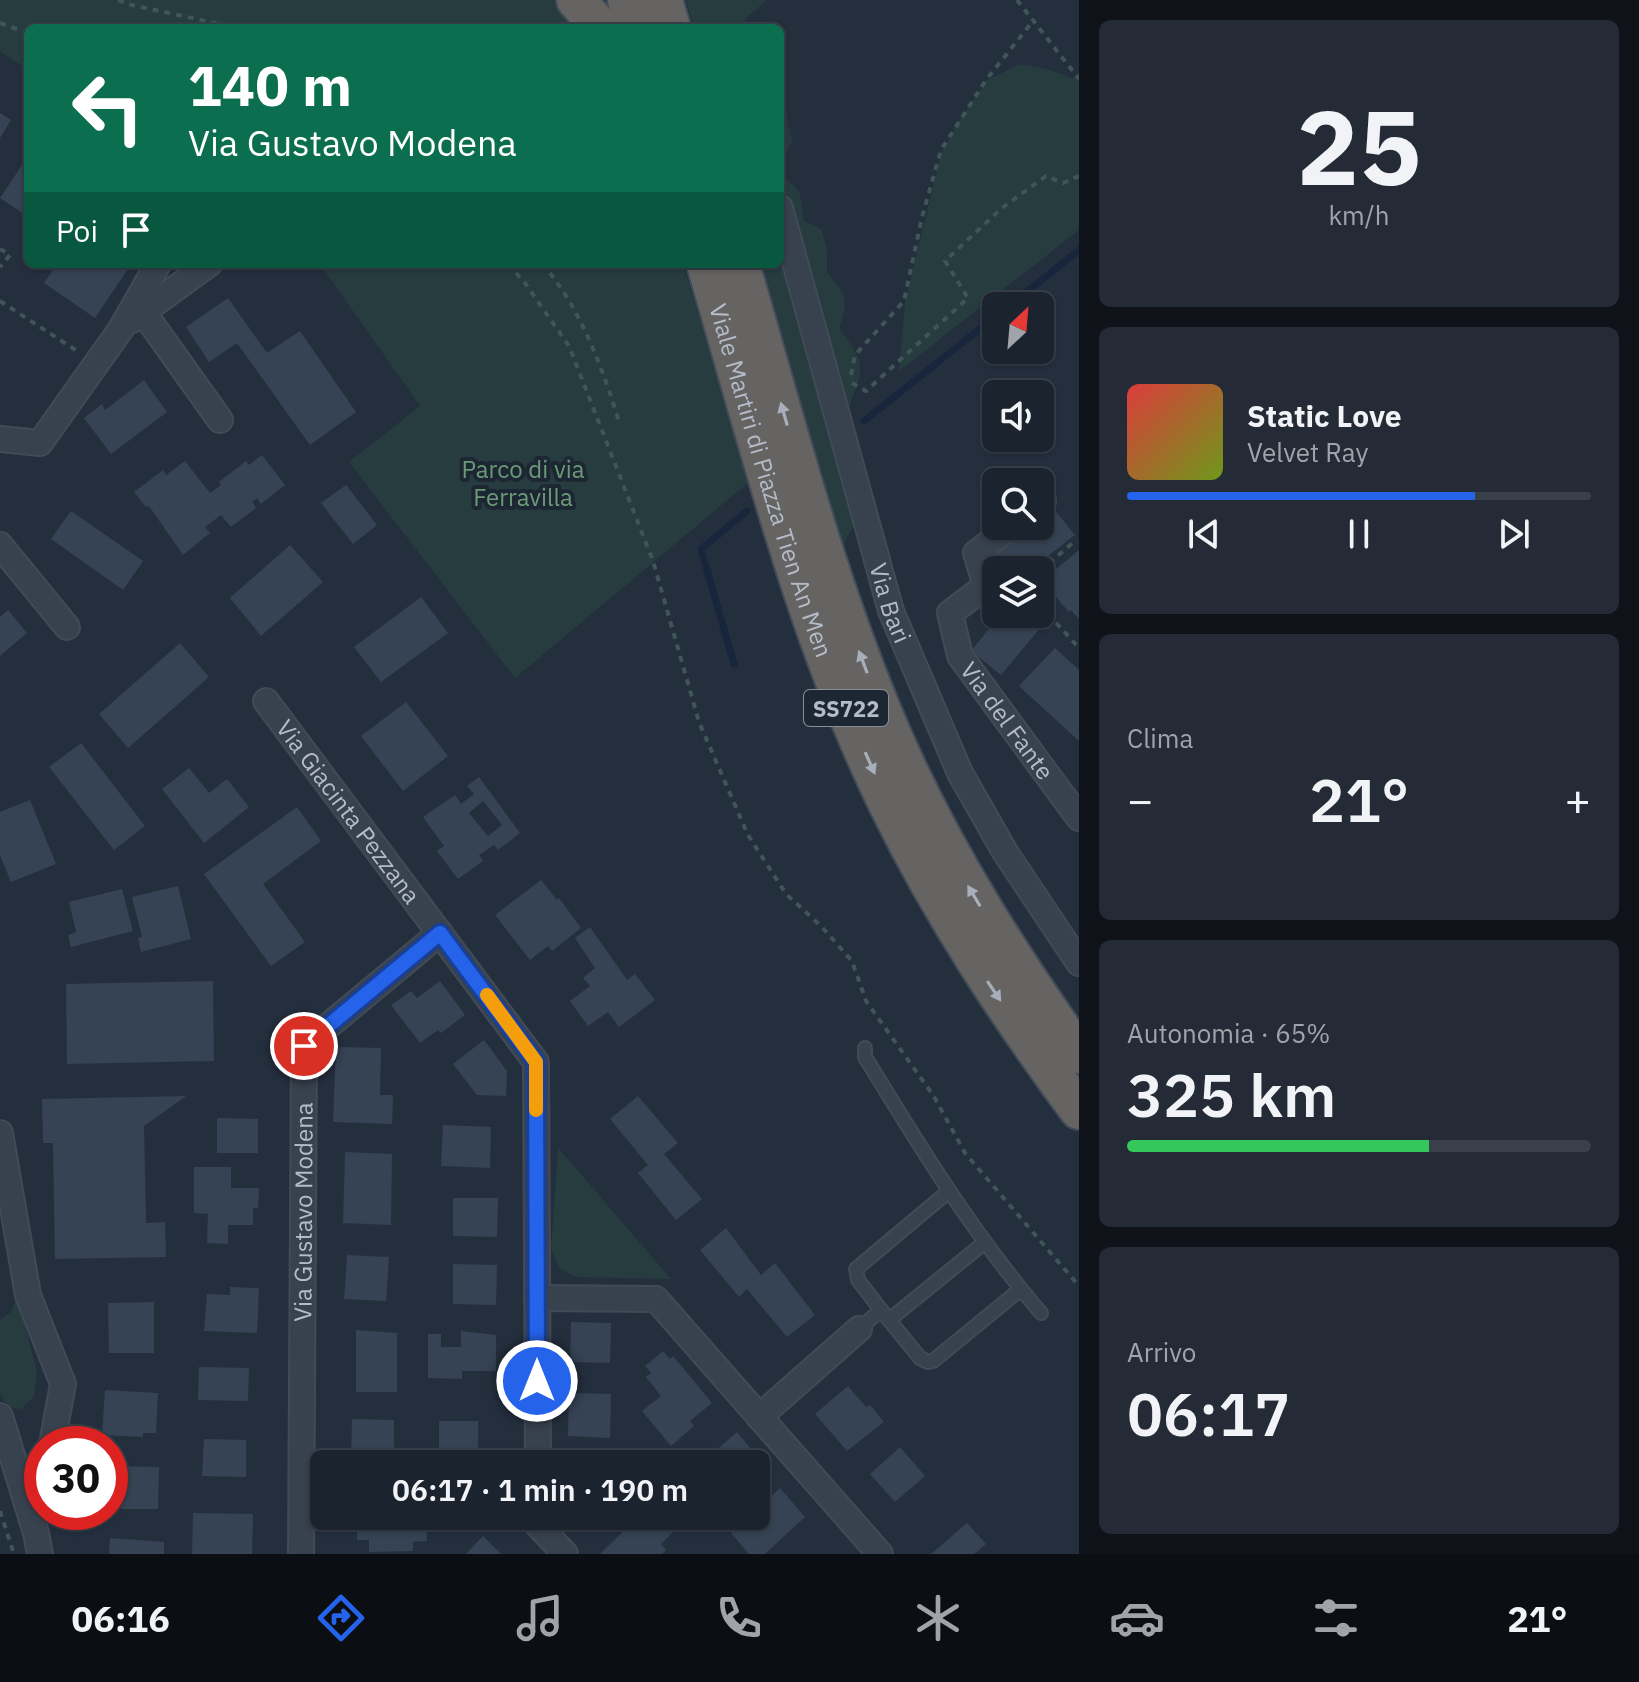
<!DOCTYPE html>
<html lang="it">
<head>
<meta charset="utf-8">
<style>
	body { margin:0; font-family:"IBM Plex Sans",sans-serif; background:#242b36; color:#f1f3f6; height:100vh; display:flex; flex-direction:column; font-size:30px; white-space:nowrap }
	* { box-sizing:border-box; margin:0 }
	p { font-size:26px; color:#a0a4aa }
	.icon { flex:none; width:44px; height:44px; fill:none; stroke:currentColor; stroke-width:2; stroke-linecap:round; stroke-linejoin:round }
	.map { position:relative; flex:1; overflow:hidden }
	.panel { display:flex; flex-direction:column; gap:20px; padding:20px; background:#0f1319; width:560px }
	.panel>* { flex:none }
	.guide { position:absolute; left:24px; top:24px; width:760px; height:244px; border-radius:12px; box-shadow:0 2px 6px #0004,0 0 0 2px #39404a; background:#0b6e4f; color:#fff; overflow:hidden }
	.needle { width:52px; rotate:26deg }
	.buttons { position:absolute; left:982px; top:292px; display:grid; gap:16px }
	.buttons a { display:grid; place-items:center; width:72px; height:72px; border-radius:12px; background:#1b232e; box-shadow:0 2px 6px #0004,0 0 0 2px #39404a; font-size:40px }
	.speed { position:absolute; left:24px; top:1426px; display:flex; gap:16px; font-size:40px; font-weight:700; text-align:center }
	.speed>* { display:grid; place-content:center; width:104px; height:104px; border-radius:50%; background:#1b232e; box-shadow:0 2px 6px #0004,0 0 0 2px #39404a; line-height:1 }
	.speed .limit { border:12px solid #d22; background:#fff; color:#111 }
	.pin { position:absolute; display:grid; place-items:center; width:68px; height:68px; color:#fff; margin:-34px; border:4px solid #fff; border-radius:50%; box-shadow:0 2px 8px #0007 }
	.me { position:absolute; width:88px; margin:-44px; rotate:0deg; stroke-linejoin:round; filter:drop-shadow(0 0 6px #0008) }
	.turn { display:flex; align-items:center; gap:28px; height:168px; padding:0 32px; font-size:36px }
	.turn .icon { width:104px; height:104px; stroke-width:2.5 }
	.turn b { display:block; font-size:56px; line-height:68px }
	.then { display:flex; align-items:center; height:76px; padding:0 32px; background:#0003; gap:16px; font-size:30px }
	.big { font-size:60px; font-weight:600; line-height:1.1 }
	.panel .card { flex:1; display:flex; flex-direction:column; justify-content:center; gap:12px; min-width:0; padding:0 28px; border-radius:12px; background:#242b36 }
	.panel .dial { align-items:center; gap:0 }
	.dial b { font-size:104px; line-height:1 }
	.song { display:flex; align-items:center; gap:24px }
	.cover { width:96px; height:96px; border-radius:12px; background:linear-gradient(135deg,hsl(0 70% 55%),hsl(80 70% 35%)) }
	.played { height:8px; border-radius:4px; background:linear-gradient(90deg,#2563eb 75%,#39404a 75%) }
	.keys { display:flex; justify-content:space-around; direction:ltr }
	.heat { display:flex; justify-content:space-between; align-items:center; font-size:44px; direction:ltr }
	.charge { height:12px; border-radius:6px; background:linear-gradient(90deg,#34c759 65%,#39404a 0) }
	.trip { position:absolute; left:310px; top:1450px; width:460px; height:80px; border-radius:12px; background:#1b232e; box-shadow:0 2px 6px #0004,0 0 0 2px #39404a; font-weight:600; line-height:80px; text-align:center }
	.menu { display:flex; height:128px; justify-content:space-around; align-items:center; background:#0b0e12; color:#a0a4aa }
	.menu .icon { width:56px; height:56px }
	.menu .active { color:#2563eb }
	.menu b { font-size:36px; color:#f1f3f6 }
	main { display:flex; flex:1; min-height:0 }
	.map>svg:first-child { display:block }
</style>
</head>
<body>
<main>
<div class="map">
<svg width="1079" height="1554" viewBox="0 0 1079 1554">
	<rect width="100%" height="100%" fill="#242f3e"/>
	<!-- green -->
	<g fill="#263c3f">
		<path d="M0,0H558L589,28H28V70L0,51Z"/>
		<path d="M686,0H767L744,20L751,28H738L737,26L734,28H694Z"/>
		<path d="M1020,64L1047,69L1072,78L1079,73V230L899,371L905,302L941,154L960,119L987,80Z"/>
		<path d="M780,96L785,106L792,142L780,163Z"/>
		<path d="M780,173L799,191L804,221L822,230L827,251V272L843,293L845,309L839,329C868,365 863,369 848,410L842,412L780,195Z"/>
		<path d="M780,222L856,521L843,546L811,444L760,264H780Z"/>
		<path d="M320,264H683L749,482L515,678L349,462L420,406Z"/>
		<path d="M558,1148L567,1158L671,1279L576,1277L559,1268L551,1249Z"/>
		<path d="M18,1294L37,1373L34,1396L21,1409C9,1408 5,1404 0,1393V1320L11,1312Z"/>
	</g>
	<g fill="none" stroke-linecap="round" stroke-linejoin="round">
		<!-- stream -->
		<g stroke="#17263c" stroke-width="7">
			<path d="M1009,306L1079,250"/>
			<path d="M864,421L996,316"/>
			<path d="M734,664L701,549L747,511"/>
		</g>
	</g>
	<!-- building -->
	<g fill="#364354" fill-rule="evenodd">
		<path d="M0,113L11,120L0,138Z"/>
		<path d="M28,156V208L24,214L0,198Z"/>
		<path d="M57,264H128L130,266L95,318L44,283Z"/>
		<path d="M228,298L267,353L300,331L356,412L310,445L237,343L209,362L186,327Z"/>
		<path d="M144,380L167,412L111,454L84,418L102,404L105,410Z"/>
		<path d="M262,455L285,485L261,504L257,498L252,502L256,508L231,527L221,515L205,527L210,533L183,555L149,506L146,507L134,492L163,470L166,475L185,461L210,493L221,485L219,482L246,461L249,465Z"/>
		<path d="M346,485L377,525L353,544L321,503Z"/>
		<path d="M1054,509L1075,535L1030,570H996V579L984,564L1032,526H1040V520Z"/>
		<path d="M71,511L143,561L123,590L51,539Z"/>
		<path d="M290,545L323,582L261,636L230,598Z"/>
		<path d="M1079,550V619L1071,610L1069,612L1042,581Z"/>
		<path d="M421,597L448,633L381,682L354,647Z"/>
		<path d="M8,610L27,633L0,656V617Z"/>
		<path d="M1001,614H1027L1042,626L1001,675L971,651Z"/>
		<path d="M180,643L209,677L128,748L99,714Z"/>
		<path d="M1055,648L1079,670V741L1019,686Z"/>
		<path d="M406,702L448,756L403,791L361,736Z"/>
		<path d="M81,743L145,826L114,850L49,767Z"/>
		<path d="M189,768L209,793L227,779L249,807L204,843L162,789Z"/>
		<path d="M479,777L520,833L498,850L494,845L479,855L483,861L458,879L437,851L444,846L423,817L455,795L461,804L474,794L467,786ZM483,801L502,825L488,836L469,813Z"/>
		<path d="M30,800L56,864L11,882L0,855V812Z"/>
		<path d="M297,807L321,841L263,884L305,942L271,966L204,874Z"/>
		<path d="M541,880L557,900L559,898L581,928L552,951L548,946L530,960L495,915Z"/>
		<path d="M178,886L191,939L141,952L138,938L142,937L132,897Z"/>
		<path d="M122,889L133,931L71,947L68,935L76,932L69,902Z"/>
		<path d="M590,927L627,980L635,974L655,1000L619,1027L608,1012L588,1026L570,1001L590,986L583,978L595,968L575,938Z"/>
		<path d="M213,981L214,1061L67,1064L66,984Z"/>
		<path d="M440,981L465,1015L441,1033L438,1030L420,1043L391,1005L411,991L417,998Z"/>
		<path d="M484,1040L507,1071L506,1096L477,1095L453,1064Z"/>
		<path d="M336,1047L381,1048L380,1095H393L392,1124L333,1122Z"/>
		<path d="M186,1096L144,1126L146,1223L165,1222L166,1257L55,1259L53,1143H43L42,1099Z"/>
		<path d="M638,1096L678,1143L664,1154L702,1199L676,1220L638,1173L648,1165L610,1119Z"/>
		<path d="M217,1118L258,1119V1153H217Z"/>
		<path d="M443,1125L491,1127L490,1168L441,1166Z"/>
		<path d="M345,1152L392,1154L391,1225L343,1223Z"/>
		<path d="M194,1167H231V1188H259L258,1208H253V1225H228V1244L207,1243L208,1214L194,1213Z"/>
		<path d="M453,1198H498L497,1237L453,1236Z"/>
		<path d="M726,1228L761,1275L775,1263L815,1315L787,1337L747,1289L739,1297L700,1250Z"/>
		<path d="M347,1255L389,1257L386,1301L344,1299Z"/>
		<path d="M453,1264L497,1265L496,1305L453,1304Z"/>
		<path d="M230,1287L259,1288L257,1333L204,1331L207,1294L230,1295Z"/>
		<path d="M154,1302V1353H109L108,1303Z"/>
		<path d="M571,1322L611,1323L610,1363L570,1362Z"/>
		<path d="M356,1330L397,1333V1392H356Z"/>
		<path d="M461,1331L496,1335V1371H462V1379L428,1378V1334H441V1347H461Z"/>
		<path d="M663,1351L670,1359L673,1356L712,1403L690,1421L694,1426L671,1446L642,1411L661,1396L646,1377L651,1373L645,1366Z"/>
		<path d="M199,1367L249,1368L248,1401L198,1400Z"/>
		<path d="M848,1386L866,1407L870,1405L884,1422L847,1451L815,1414Z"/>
		<path d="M105,1390L158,1393L156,1433H143V1437L102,1435Z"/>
		<path d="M569,1393L611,1394L610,1438L568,1436Z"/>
		<path d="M352,1419L394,1420V1464H351Z"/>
		<rect x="439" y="1421" width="39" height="43"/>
		<path d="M737,1432L761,1461L758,1464H700Z"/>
		<path d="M204,1439L246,1440V1477L202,1476Z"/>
		<path d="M900,1447L925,1476L895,1502L870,1474Z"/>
		<path d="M110,1466L159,1467L158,1509H110Z"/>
		<path d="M780,1488L805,1517L765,1554H749L731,1533L749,1516H756V1510Z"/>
		<path d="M193,1513L253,1514L252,1554H192Z"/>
		<path d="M357,1516H426L427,1541L413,1542V1551L369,1552V1540H357Z"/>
		<path d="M565,1516H588L587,1528L565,1527Z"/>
		<path d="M639,1516H659L674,1531L661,1544L666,1550L662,1554H600Z"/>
		<path d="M967,1523L986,1544L974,1554H931Z"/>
		<path d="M483,1536L501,1554H466Z"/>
		<path d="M110,1538L164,1542V1554H109Z"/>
	</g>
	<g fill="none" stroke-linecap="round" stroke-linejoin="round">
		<!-- service casing -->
		<g stroke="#414a57" stroke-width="16">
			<g id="service">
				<path d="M1021,1289L1041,1313"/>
				<path d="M881,1310L858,1280L856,1269L949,1191"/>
				<path d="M889,1320L984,1243"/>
				<path d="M859,1329L881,1310L920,1358L928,1362L933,1361L1021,1289C962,1216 914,1137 865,1057V1048"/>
			</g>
		</g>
		<!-- minor casing -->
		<g stroke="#414a57" stroke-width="28">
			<g id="minor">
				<path id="s1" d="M780,208L891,611L960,773L1005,852L1079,963"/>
				<path d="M143,312L220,420"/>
				<path d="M132,320L209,264"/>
				<path d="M0,439L40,443L121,329L158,264"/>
				<path d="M1040,504L1043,501"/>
				<path id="s2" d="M1011,526L976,553L986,586L950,613L960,656L1079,818"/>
				<path d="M0,545L67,627"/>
				<path id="s3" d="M266,701L536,1062L538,1464"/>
				<path d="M0,1133L28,1295L63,1384L52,1444"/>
				<path d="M537,1298L656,1299L880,1554"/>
				<path d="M0,1416L36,1533L40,1554"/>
				<path d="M759,1417L859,1329"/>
				<path d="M538,1516V1525L565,1554"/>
				<path id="s4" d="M301,1554L304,1046L440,933"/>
			</g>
		</g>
		<!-- trunk casing -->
		<g stroke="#434c59" stroke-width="42">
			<g id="trunk">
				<path d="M576,0L601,28"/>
				<path d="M627,0L636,28"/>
				<path d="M663,0L671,28"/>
				<path id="s5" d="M706,264C760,447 805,636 890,808C943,916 1008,1014 1079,1110"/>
				<path d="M740,264C788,428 829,596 900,753C949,861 1011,958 1079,1054"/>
			</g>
		</g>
		<!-- path -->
		<g stroke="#3f5557" stroke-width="4" stroke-dasharray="6 6" stroke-linecap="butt">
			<path d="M118,0L132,5L238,28"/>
			<path d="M1017,0L1079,79"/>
			<path d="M0,23L28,33"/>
			<path d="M0,249L10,255L0,267"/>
			<path d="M508,264L525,283L569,346L653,561L699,722L748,835L786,894L821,926L852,961L866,1001L933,1095L965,1153L1079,1286"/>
			<path d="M542,264C580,305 604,372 620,425"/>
			<path d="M0,301L77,351"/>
			<path d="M851,375L855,355L904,301L922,217L941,150L986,80L1033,21"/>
			<path d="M852,383L866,391L968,298L945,261L1002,208L1046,176L1063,183L1079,176"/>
			<path d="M1040,571L1076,540"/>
			<path d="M1040,605L1079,648"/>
			<path d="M0,1511L14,1554"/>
		</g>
		<!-- service -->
		<use href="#service" stroke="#38414e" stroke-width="12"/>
		<!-- minor -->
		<use href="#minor" stroke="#38414e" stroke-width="24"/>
		<!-- trunk -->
		<use href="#trunk" stroke="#656462" stroke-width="38"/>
	</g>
	<!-- one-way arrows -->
	<defs><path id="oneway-solid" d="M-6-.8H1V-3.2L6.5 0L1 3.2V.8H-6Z" transform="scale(2)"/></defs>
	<g fill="#a8afba">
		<use href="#oneway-solid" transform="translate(784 414) rotate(-106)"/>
		<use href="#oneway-solid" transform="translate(863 662) rotate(-111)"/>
		<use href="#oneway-solid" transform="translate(870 763) rotate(66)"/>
		<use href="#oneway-solid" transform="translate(974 896) rotate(-121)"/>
		<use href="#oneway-solid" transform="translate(994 991) rotate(56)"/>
	</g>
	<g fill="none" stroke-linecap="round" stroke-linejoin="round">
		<!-- route casing -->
		<g stroke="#184099" stroke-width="20">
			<path id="route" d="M304,1046L440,933L536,1062L537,1381"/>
		</g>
		<!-- route -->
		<use href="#route" stroke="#2563eb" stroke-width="14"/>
		<!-- slow -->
		<path stroke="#f59e0b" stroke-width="14" d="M487,995L536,1062V1110"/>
	</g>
	<g text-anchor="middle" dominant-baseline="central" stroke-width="8" stroke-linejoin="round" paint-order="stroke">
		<!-- shield labels -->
		<rect fill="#1d2633" stroke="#878f9c" stroke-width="2" x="804" y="690" width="84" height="36" rx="6"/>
		<g font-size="22" font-weight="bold" fill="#b4bcc9">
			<text x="846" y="708">SS722</text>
		</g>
		<!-- park labels -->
		<g font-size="24" fill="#6b9a76" stroke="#1d2633">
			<text x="523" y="469">Parco di via<tspan x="523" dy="28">Ferravilla</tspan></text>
		</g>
		<!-- street labels -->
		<g font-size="24" fill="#b4bcc9" stroke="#1d2633">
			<text stroke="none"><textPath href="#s5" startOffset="226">Viale Martiri di Piazza Tien An Men</textPath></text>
			<text stroke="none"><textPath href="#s1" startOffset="410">Via Bari</textPath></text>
			<text stroke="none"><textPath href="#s2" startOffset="248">Via del Fante</textPath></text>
			<text stroke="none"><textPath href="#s3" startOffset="138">Via Giacinta Pezzana</textPath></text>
			<text stroke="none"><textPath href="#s4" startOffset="342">Via Gustavo Modena</textPath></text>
		</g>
	</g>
</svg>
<div class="buttons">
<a><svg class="needle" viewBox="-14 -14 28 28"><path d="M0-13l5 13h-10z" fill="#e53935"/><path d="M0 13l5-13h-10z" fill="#a0a4aa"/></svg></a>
<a><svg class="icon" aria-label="sound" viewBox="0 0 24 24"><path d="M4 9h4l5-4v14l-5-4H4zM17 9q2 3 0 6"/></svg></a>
<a><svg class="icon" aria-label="search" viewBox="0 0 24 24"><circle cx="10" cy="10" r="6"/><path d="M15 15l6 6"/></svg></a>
<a><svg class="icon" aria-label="layers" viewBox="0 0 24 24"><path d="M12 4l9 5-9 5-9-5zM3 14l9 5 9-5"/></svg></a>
</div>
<div class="speed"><div class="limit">30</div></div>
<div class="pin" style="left:304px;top:1046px;background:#d93025"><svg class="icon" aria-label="arrive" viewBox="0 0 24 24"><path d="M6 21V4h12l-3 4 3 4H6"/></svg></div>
<svg class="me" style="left:537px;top:1381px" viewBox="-20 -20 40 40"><circle r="17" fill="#2563eb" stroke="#fff" stroke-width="3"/><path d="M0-11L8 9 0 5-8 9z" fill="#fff"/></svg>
<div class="trip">06:17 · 1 min · 190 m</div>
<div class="guide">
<div class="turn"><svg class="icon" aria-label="left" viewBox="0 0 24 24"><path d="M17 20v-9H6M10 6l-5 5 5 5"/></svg><div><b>140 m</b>Via Gustavo Modena</div></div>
<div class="then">Poi<svg class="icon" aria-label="arrive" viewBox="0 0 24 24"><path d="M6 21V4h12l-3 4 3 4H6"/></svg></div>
</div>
</div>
<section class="panel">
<div class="card dial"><b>25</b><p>km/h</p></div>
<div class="card">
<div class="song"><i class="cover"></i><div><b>Static Love</b><p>Velvet Ray</p></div></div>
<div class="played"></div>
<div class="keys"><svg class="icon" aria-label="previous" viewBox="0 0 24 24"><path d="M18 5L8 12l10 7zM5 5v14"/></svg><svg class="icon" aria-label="pause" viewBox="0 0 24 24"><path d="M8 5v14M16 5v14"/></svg><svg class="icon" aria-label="next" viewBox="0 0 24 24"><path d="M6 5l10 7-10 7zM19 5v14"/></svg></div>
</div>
<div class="card"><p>Clima</p>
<div class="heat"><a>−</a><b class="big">21°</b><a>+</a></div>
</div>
<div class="card"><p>Autonomia · 65%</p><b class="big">325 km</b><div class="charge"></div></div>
<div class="card"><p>Arrivo</p><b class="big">06:17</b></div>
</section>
</main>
<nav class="menu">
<b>06:16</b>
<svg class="icon active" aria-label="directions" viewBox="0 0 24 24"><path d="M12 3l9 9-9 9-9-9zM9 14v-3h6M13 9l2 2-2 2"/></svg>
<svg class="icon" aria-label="music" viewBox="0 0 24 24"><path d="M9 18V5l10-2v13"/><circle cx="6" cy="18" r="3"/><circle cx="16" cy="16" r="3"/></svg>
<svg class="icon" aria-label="phone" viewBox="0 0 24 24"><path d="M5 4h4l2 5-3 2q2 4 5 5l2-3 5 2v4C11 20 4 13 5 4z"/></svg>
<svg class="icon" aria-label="climate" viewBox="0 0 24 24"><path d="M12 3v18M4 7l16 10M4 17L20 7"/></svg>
<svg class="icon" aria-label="car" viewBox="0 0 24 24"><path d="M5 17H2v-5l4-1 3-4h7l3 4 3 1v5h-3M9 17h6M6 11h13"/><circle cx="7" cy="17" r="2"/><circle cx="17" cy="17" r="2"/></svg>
<svg class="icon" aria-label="filters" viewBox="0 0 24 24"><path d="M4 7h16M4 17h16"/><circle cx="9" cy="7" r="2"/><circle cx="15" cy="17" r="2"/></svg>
<b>21°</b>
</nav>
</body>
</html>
